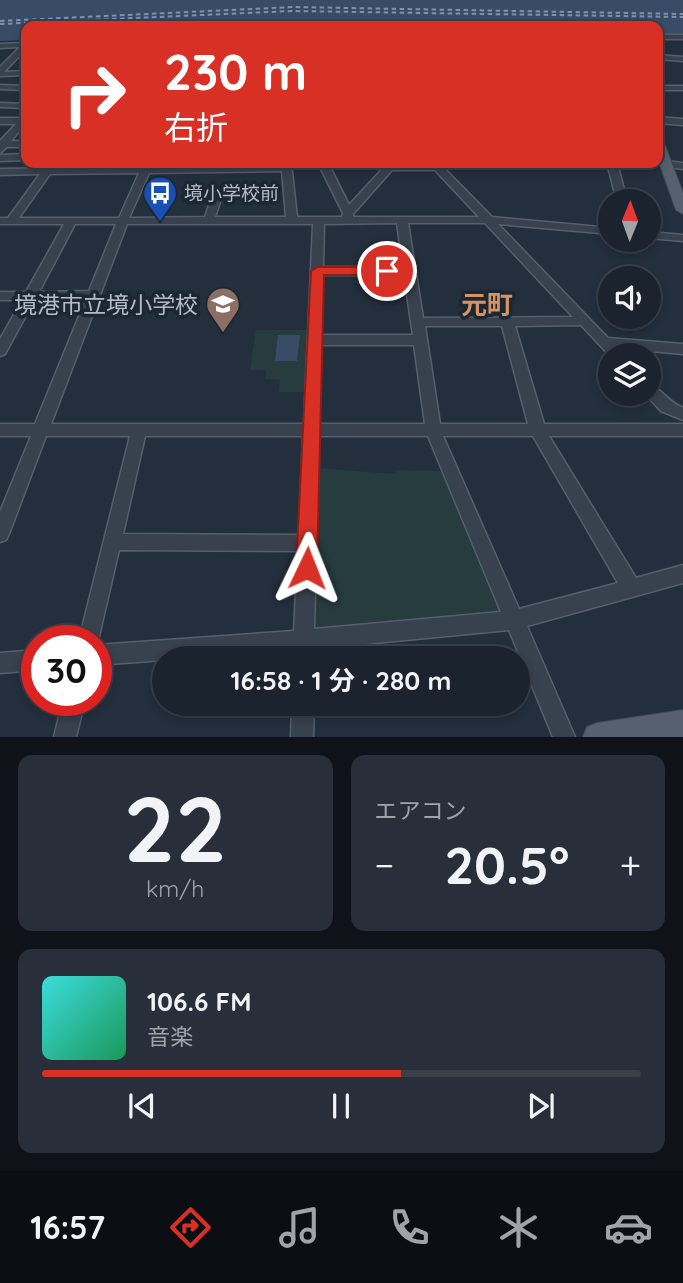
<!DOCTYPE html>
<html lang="ja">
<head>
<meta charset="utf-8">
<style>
	body { margin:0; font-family:Quicksand,"Noto Sans JP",sans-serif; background:#282f3a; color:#f1f3f6; height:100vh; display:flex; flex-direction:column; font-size:26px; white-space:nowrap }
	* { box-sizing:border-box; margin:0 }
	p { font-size:23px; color:#a0a4aa }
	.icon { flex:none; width:38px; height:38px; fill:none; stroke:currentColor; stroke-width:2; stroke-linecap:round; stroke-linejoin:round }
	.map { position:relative; height:737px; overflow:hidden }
	.details { display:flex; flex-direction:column; gap:18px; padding:18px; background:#0f1319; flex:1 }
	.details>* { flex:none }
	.guide { position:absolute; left:21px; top:21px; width:642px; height:147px; border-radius:14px; box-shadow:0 4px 10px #0003,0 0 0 2px #39404a; background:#d93025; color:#fff; overflow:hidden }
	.needle { width:46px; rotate:1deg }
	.controls { position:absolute; left:598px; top:189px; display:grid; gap:14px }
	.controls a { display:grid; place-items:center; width:63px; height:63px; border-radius:50%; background:#1b232e; box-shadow:0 4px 10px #0003,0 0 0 2px #39404a; font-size:35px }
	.speed { position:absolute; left:21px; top:625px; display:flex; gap:14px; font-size:35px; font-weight:700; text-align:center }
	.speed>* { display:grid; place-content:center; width:91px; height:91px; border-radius:50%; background:#1b232e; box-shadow:0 4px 10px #0003,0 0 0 2px #39404a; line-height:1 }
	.speed .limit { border:10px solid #d22; background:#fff; color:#111 }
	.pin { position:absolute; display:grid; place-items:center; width:60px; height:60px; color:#fff; margin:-30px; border:4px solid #fff; border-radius:50%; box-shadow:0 2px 7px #0007 }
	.me { position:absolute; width:77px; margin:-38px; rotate:2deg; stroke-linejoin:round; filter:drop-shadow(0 0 5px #0008) }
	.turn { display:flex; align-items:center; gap:24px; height:147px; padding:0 28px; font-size:32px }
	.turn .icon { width:91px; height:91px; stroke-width:2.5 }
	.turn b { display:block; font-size:49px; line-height:60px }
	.big { font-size:52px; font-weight:700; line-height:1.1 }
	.details .widget { flex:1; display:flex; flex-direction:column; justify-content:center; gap:10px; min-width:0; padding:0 24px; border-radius:14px; background:#282f3a }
	.details .dial { align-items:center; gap:0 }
	.dial b { font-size:91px; line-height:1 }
	.song { display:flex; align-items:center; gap:21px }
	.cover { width:84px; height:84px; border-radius:10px; background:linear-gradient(135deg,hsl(180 70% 55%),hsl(150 70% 35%)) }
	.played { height:7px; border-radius:4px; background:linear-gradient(90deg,#d93025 60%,#39404a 60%) }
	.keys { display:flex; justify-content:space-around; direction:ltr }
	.heat { display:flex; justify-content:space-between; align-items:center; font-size:38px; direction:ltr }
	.details .tiles { flex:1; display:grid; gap:18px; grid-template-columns:1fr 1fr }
	.widget:last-child { grid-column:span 2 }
	.trip { position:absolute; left:152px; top:646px; width:378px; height:70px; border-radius:35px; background:#1b232e; box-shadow:0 4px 10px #0003,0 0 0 2px #39404a; font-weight:700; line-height:70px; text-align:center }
	.tabs { display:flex; height:112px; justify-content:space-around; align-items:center; background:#0b0e12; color:#a0a4aa }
	.tabs .icon { width:49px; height:49px }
	.tabs .on { color:#d93025 }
	.tabs b { font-size:32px; color:#f1f3f6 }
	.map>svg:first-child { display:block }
</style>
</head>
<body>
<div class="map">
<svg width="683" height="737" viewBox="0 0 683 737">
	<rect width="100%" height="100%" fill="#242f3e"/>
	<!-- green -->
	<g fill="#263c3f">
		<path d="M256,330H308L305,384L309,385L308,392H279L280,380L265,379L266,370H250Z"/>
		<path d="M318,468L395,474L396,470L444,471L504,614L316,632L310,628L315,471Z"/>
	</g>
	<!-- water -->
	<g fill="#394c67">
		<path d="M0,0H683V34H658V26H26V40L0,41Z"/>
		<path d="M278,335H300L297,361H275Z"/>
	</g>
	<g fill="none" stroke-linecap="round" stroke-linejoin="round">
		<!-- ferry -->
		<g stroke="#7c92b1" stroke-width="2" stroke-dasharray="4.5 3.5" stroke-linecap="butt">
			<path d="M0,21L293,7L683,14"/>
			<path d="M0,24L292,11L683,17"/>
		</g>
		<!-- minor casing -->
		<g stroke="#565f6c" stroke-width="3">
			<g id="minor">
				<rect x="658" y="35" width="25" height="4"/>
				<path d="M26,43V49L4,72L26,71V75L0,76V67L20,47L0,48V44Z"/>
				<path d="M658,55L683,57V61L658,59Z"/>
				<path d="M0,85L26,86V90L0,89Z"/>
				<rect x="658" y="86" width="25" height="4"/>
				<path d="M0,103L26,104V108L0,107Z"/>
				<path d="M23,115H26V123L11,141H26V147H7L0,153V141L16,124H0V118H20Z"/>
				<path d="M658,117L683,119V125L658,123Z"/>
				<path d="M26,154V160L0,161V155Z"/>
				<path d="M665,161L683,163V169L662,166V162Z"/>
				<path d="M143,163H153L151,167L282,165L281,163H291L297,217H342L343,213L318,163H328L349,205L388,163H439L492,217L611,228V234L498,224L608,338L683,344V354L618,348L624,355L611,357L581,325L515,326L544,424H683V436H549L636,578L683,565V583L527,626L575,737H553L509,630L313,649V658H293V651L164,658V660L96,665V640H79L130,436H46L9,534L6,540L0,542V512L31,436H0V424H35L86,299H35L5,354L0,356V339L22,300H0V292H26L64,224H0V218H8L40,174L0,175V169L141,167ZM392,170H435L479,217H353V214ZM282,171L286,217H215L222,196H235L240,193C234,188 219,188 213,193L205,217L129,218L149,173ZM139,173L119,218H19L50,174ZM397,223L403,267H323L324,224ZM408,223H485L573,317L423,318ZM75,224H116L89,291L39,292ZM127,224H313L304,424H51ZM323,275H404L413,335H321ZM425,326H502L528,424H440ZM321,345H414L425,424H319ZM145,436H303L299,535L123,534ZM319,436H428L501,612L314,629ZM443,436H533L618,583L519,609ZM119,550L298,551L294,631L97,645Z"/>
				<path d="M607,163H617L627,201H617Z"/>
				<path d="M649,232L683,235V241L649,238Z"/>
				<path d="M649,384C662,389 667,401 683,408V420L661,411L645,394H649Z"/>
				<path d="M37,650V670L0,673V653Z"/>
				<path d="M63,700H85L76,737H54Z"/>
				<path d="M292,704H314L313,737H291Z"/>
			</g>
		</g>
		<!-- major casing -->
		<g stroke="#414a57" stroke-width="2">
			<g id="major">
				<path d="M658,140L664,143L683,193V214L676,210L658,159Z"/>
				<path d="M683,710V737H583L587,727L597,723Z"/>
			</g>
		</g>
		<!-- minor -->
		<use href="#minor" fill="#38414e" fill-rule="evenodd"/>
		<!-- major -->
		<use href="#major" fill="#56606e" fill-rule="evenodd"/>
	</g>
	<!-- route -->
	<path fill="#d93025" stroke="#8d1f18" stroke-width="2" d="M318,267H387L394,271L387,275H324L317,568L314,574L307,577L299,574L296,568L311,271Z"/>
	<!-- icons -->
	<defs>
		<g id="bus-pin" transform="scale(1.75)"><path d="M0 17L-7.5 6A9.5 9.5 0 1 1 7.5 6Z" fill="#1a4fb4" stroke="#1d2633"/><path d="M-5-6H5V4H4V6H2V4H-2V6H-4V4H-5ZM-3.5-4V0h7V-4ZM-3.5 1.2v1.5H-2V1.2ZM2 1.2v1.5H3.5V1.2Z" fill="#fff"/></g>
		<g id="school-pin" transform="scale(1.75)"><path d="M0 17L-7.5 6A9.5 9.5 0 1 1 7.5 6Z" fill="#8d6e63" stroke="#1d2633"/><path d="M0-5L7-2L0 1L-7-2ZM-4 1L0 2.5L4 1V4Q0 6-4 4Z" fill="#fff"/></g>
	</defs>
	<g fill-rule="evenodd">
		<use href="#bus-pin" x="160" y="193"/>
		<use href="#school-pin" x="223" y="304"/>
	</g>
	<g text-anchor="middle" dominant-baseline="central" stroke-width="7" stroke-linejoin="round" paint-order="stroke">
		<!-- far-poi labels -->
		<g font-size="19" fill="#b4bcc9" stroke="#1d2633" text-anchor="start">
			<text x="184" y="193">境小学校前</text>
		</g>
		<!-- poi labels -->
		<g font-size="23" fill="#b4bcc9" stroke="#1d2633" text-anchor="end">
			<text x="198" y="304">境港市立境小学校</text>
		</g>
		<!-- quarter labels -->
		<g font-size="26" font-weight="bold" fill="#d59563" stroke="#1d2633">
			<text x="487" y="304">元町</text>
		</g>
	</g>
</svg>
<div class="controls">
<a><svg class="needle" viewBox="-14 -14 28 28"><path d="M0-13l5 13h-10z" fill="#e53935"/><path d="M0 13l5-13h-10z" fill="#a0a4aa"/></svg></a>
<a><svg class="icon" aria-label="sound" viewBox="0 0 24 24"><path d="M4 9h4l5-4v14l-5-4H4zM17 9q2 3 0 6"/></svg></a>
<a><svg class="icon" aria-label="layers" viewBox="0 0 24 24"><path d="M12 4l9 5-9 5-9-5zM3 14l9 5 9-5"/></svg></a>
</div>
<div class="speed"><div class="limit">30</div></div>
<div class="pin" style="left:387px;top:271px;background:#d93025"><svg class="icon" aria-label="arrive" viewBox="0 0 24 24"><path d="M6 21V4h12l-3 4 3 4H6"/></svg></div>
<svg class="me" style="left:307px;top:568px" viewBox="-20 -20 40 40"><path d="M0-17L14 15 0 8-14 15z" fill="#d93025" stroke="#fff" stroke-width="4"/></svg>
<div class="trip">16:58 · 1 分 · 280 m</div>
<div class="guide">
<div class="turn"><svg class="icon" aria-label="right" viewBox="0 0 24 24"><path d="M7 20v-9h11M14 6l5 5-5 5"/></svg><div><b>230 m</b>右折</div></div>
</div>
</div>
<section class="details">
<div class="tiles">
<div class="widget dial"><b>22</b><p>km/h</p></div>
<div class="widget"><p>エアコン</p>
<div class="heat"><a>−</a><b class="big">20.5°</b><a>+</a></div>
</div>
<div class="widget">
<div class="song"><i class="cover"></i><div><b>106.6 FM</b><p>音楽</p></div></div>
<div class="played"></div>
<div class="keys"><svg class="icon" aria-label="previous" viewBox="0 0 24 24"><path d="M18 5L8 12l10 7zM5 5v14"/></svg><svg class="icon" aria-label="pause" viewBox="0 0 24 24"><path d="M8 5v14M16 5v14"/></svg><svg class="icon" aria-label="next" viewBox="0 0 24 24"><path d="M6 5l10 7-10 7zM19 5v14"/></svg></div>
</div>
</div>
</section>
<nav class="tabs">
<b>16:57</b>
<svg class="icon on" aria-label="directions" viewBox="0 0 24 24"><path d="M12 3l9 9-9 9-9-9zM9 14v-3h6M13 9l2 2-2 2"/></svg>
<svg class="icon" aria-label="music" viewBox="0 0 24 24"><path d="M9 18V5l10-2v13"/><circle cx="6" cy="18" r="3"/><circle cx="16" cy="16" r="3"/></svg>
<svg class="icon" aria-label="phone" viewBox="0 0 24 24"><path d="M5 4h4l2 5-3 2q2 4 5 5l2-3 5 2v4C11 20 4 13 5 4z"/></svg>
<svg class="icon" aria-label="climate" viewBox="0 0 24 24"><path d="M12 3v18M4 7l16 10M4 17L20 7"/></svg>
<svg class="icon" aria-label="car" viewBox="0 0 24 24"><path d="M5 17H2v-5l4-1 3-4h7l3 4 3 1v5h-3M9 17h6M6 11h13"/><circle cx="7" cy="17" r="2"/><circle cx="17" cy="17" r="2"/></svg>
</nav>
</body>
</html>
